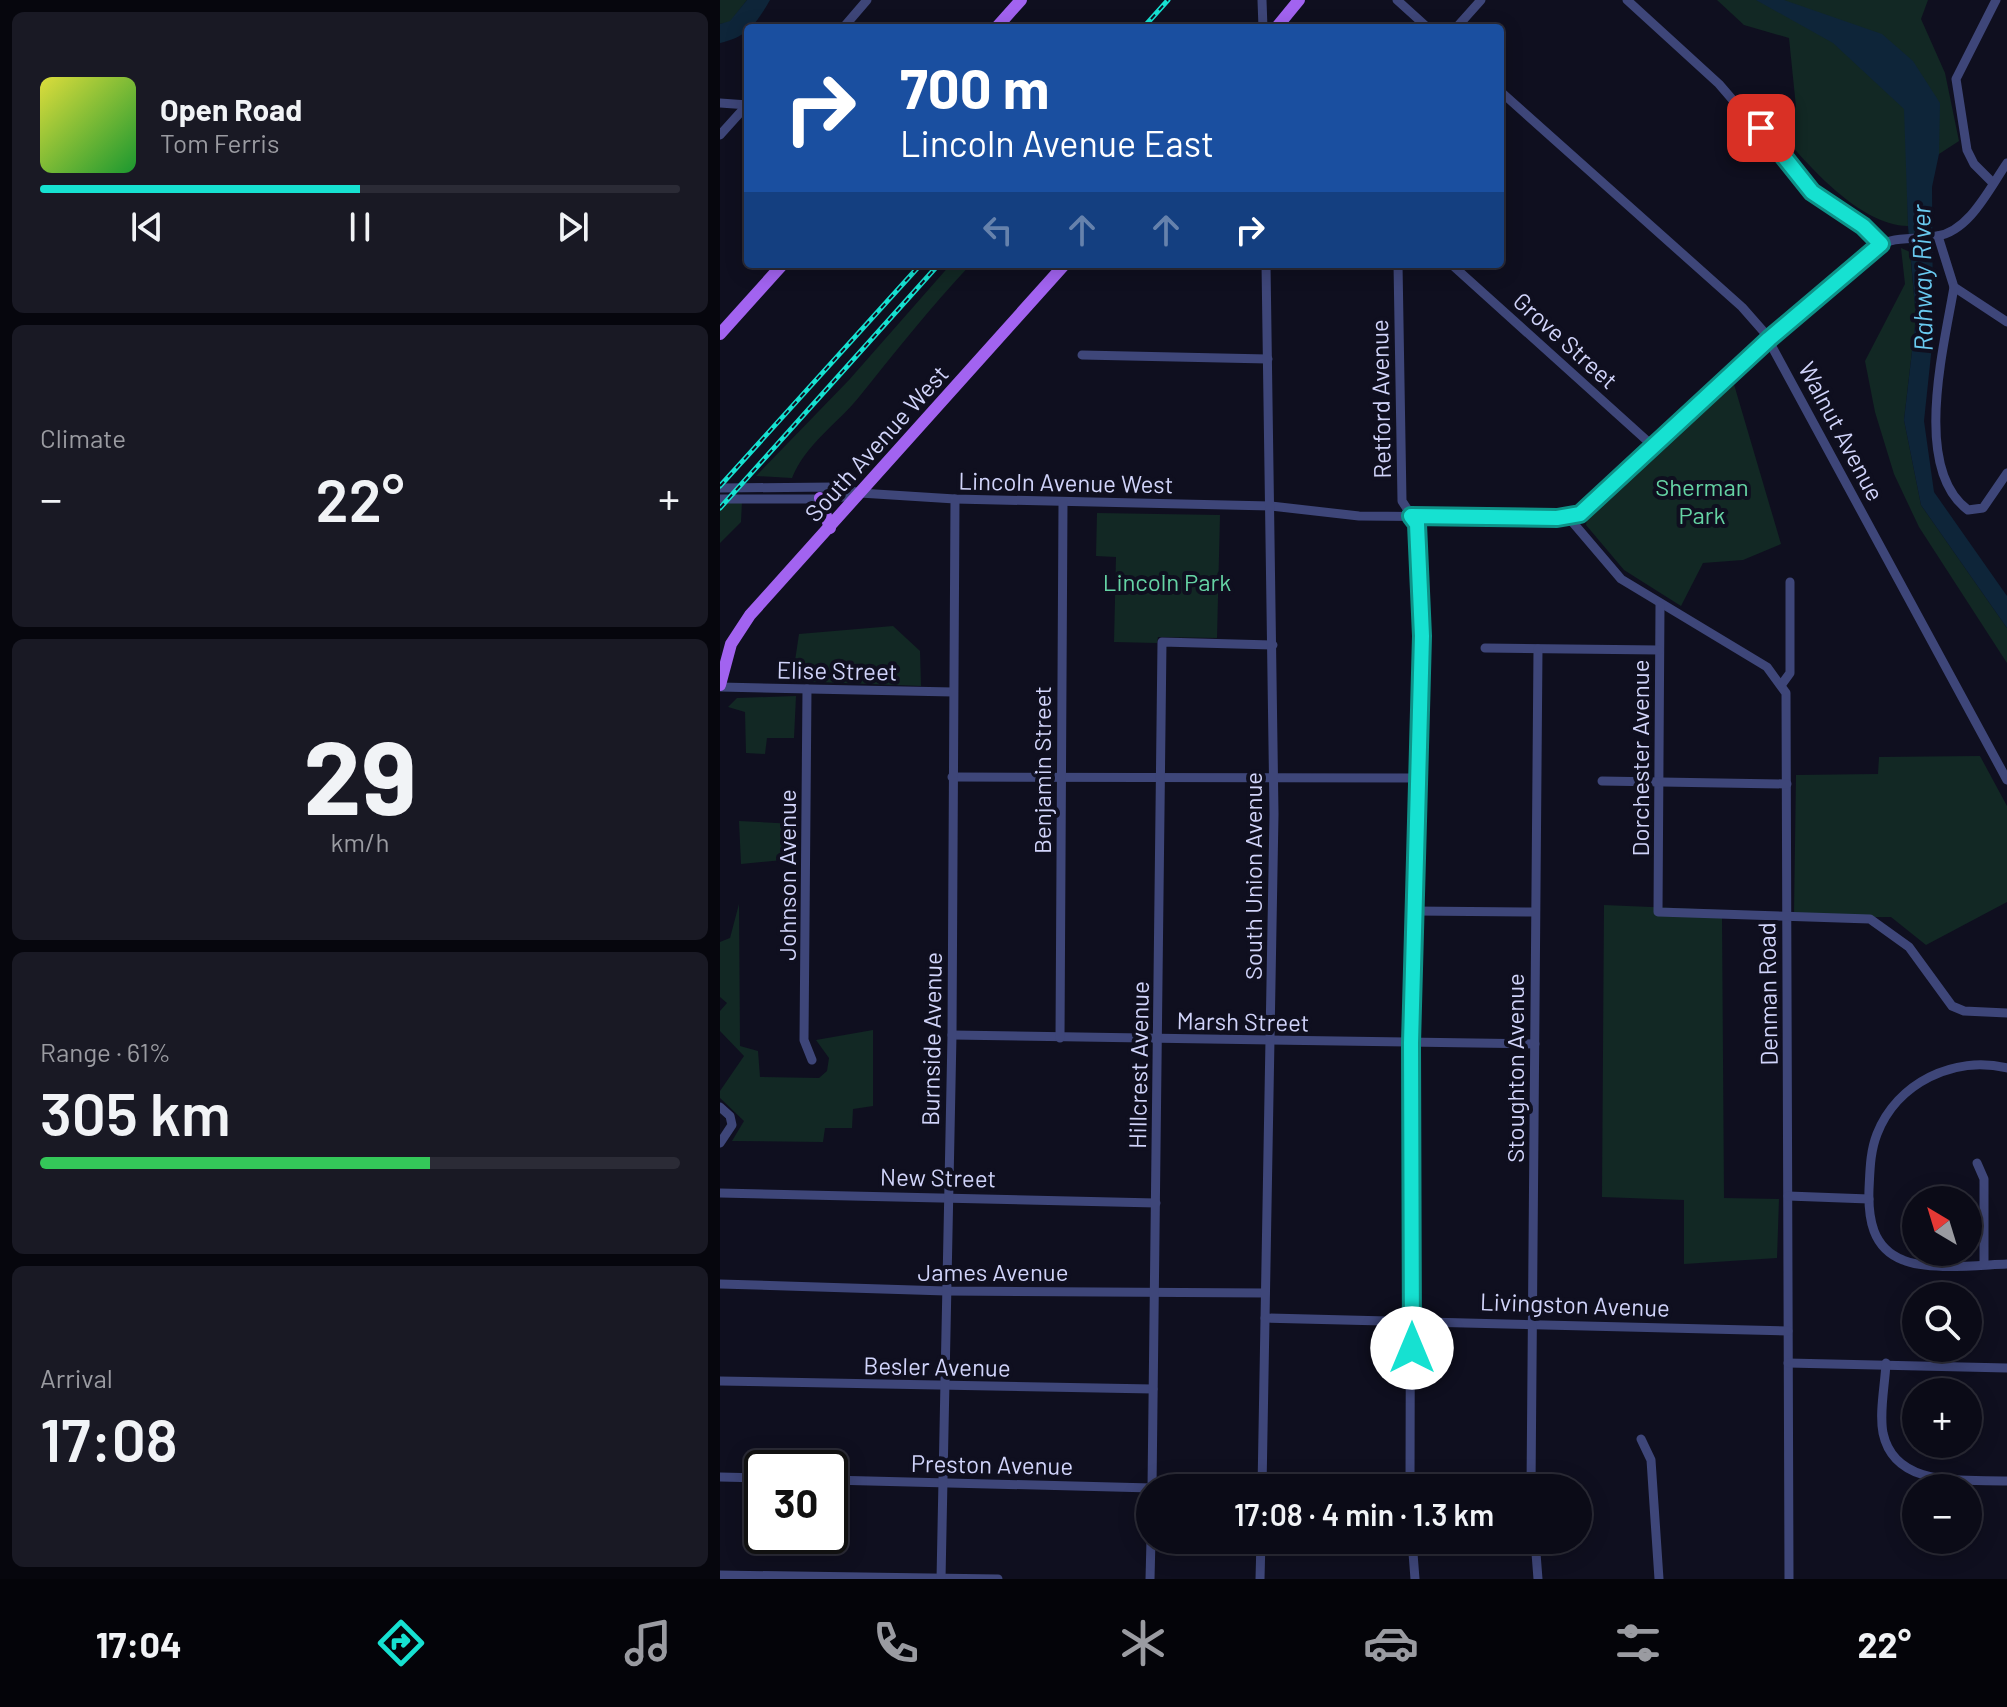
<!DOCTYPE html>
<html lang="en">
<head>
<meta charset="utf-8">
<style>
	body { margin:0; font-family:Barlow,sans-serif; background:#191924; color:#f1f3f6; height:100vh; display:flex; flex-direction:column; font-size:30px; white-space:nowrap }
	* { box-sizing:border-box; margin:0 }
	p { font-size:26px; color:#9a9ba1 }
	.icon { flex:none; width:44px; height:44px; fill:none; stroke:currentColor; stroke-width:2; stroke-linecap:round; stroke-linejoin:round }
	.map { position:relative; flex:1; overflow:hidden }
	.panel { display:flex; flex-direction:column; gap:12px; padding:12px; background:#06060d; width:720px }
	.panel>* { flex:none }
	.guide { position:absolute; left:24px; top:24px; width:760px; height:244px; border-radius:8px; box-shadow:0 4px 20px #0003,0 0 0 2px #2b2b36; background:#1a4fa0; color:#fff; overflow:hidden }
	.needle { width:52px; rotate:322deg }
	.tools { position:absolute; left:1182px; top:1186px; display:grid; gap:16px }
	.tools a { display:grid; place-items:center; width:80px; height:80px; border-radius:50%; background:#0b0b17; box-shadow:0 4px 20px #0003,0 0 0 2px #2b2b36; font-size:40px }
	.speed { position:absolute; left:24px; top:1450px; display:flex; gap:16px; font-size:40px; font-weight:700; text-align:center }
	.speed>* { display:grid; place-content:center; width:104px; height:104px; border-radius:50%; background:#0b0b17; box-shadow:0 4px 20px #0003,0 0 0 2px #2b2b36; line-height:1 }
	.speed .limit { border:4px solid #111; border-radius:12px; background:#fff; color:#111 }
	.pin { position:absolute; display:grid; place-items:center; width:68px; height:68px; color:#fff; margin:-34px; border-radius:16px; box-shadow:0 4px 12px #0006 }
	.me { position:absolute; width:88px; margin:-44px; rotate:0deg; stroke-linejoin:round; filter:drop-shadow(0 0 6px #0008) }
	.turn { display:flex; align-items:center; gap:28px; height:168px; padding:0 24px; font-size:36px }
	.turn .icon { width:104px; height:104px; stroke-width:2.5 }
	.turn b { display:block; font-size:56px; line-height:68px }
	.lanes { display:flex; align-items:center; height:76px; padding:0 24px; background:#0003; justify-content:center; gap:40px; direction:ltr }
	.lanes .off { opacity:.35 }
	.big { font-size:60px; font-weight:600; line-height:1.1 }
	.panel .tile { flex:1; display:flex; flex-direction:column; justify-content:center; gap:12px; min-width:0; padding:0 28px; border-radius:12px; background:#191924 }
	.panel .dial { align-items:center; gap:0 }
	.dial b { font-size:104px; line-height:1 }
	.song { display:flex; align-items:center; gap:24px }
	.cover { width:96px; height:96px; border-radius:12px; background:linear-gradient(135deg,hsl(60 70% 55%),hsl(130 70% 35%)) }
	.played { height:8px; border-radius:4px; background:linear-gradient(90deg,#16e1d1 50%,#2b2b36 50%) }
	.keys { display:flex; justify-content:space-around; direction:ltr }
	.heat { display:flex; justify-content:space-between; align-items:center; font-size:44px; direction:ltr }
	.charge { height:12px; border-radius:6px; background:linear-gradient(90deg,#34c759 61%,#2b2b36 0) }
	.trip { position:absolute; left:416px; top:1474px; width:456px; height:80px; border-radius:40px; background:#0b0b17; box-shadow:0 4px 20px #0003,0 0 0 2px #2b2b36; font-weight:600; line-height:80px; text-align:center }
	.tabs { display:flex; height:128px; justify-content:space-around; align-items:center; background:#040409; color:#9a9ba1 }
	.tabs .icon { width:56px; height:56px }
	.tabs .on { color:#16e1d1 }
	.tabs b { font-size:36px; color:#f1f3f6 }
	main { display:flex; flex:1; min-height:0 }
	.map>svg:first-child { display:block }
</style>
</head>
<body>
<main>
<section class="panel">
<div class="tile">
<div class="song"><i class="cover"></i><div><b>Open Road</b><p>Tom Ferris</p></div></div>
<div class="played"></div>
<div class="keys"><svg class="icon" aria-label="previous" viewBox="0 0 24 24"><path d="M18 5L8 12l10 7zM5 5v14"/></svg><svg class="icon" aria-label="pause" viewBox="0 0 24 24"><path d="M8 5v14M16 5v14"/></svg><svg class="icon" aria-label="next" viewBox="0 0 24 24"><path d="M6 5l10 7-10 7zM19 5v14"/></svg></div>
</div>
<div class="tile"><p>Climate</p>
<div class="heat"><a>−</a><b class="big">22°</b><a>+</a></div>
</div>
<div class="tile dial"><b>29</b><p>km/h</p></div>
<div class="tile"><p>Range · 61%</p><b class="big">305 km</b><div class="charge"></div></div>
<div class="tile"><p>Arrival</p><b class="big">17:08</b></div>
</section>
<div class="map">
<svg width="1287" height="1579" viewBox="0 0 1287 1579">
	<rect width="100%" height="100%" fill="#0f0f1f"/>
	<!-- green -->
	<g fill="#122824">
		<path d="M0,0H27L10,22L0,24Z"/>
		<path d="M997,0H1208L1201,19L1225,73L1239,141L1219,154L1187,153L1188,226C1139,225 1088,165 1058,130L1076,107L1069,38L1024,25Z"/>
		<path d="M1181,248L1190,252L1196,317L1184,420L1201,505L1287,628V663L1199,527L1174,474L1155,412L1145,361L1185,284Z"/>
		<path d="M231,264H251C211,307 175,352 139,397C117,424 85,445 72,478L36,476L129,380Z"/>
		<path d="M1013,381L1061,544L1023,560L983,563L961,606L904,570L866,525L867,519Z"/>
		<path d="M9,498L22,501L21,522L0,543V509Z"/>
		<path d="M377,513L500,515L497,638L438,637L437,643L394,642L396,557L376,556Z"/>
		<path d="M173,626L200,651L201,686L72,681L79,634Z"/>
		<path d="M76,696L74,738H47L45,754L26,753L25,712L8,707L17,698Z"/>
		<path d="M1260,756L1287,806V902L1206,945L1171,917L1002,918L1004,1198L1059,1199L1057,1258L964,1264V1200L882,1197L884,905L1074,913L1076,775L1158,774L1159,757Z"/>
		<path d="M19,821L75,824L74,859L21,864Z"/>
		<path d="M19,904L20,1046L38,1051L40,1077L99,1078L107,1071L109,1058L96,1040L153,1030V1106L133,1109L132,1128H105L103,1142L12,1141L24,1121L0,1098V1091L24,1056L0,1031V1011L7,1003L0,997V942L10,938Z"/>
	</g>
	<!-- water -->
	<g fill="#0e2539">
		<path d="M27,0H50C36,24 27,37 0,43V24L10,21Z"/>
		<path d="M1036,0H1064L1162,34L1193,61L1220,103L1219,154L1212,187L1213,336L1204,421L1214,492L1287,596V628L1201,505L1184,420L1196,317L1188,226L1184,109L1113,43Z"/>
	</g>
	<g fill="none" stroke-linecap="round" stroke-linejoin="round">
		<!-- minor -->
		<g stroke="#3e4679" stroke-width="9">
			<path d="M542,0L543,28"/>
			<path d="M677,0L708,28"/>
			<path d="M907,0L999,84L1092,192L1143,226L1161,244"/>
			<path d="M123,28L147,0"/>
			<path d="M736,28L761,0"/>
			<path d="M780,91L1022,307L1044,332L1287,780"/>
			<path d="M0,103L28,105"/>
			<path d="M0,135L27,105"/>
			<path d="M1273,183L1254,164L1247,150L1236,79L1276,0"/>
			<path d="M1218,236L1234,287L1287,322"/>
			<path d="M678,264L682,501L697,524L702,636L691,1043L690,1488"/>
			<path d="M731,264L934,447"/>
			<path d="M1234,287C1224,347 1192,469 1248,510L1263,508L1287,473"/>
			<path d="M362,355L548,359"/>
			<path d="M0,488L114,487L140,493L235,499L551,506L639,516L849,518L870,507C961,422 1050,330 1148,252C1171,234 1191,241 1217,236C1250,231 1270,187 1287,163"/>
			<path d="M0,499H112L137,494"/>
			<path d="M849,518L901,579L1047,667L1066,693L1069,1579"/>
			<path d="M940,605L938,912L1150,919L1189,947L1232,1006L1244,1011L1287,1013"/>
			<path d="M765,648L939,650"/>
			<path d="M1062,684L1070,673V582"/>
			<path d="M0,687L233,692"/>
			<path d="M87,689L84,1040L92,1060"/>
			<path d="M232,777L696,778"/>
			<path d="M882,781L1067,784"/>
			<path d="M694,911L815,912"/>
			<path d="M232,1035L815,1044"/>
			<path d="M340,1038L343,503"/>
			<path d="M1287,1068C1234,1055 1177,1083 1157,1134C1150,1152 1150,1170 1149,1189C1148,1218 1152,1248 1183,1260C1208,1271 1259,1265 1287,1264"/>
			<path d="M0,1107L10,1116L12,1125L0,1143"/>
			<path d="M1257,1163L1264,1179V1264"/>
			<path d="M0,1193L436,1203"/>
			<path d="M1068,1196L1149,1199"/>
			<path d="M0,1284L226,1291L545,1293"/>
			<path d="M545,1318L1068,1331"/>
			<path d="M1068,1363L1287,1368"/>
			<path d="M1166,1363C1165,1385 1159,1412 1163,1433C1175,1489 1244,1479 1287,1481"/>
			<path d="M0,1381L433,1389"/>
			<path d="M921,1439L931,1460L939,1579"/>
			<path d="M0,1477L42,1478"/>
			<path d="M110,1480L432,1488"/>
			<path d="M432,1488L442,642L553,645"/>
			<path d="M542,1488L554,814L546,264"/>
			<path d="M811,1488L818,649"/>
			<path d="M692,1540L695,1579"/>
			<path d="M815,1540L818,1579"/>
			<path d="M0,1575L278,1579"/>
			<path d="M221,1579L232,1035L235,499"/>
			<path d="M430,1579L431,1540"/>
			<path d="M540,1579L541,1540"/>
		</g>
		<!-- major -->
		<g stroke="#a263f0" stroke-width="12">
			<path d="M276,28L301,0"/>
			<path d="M556,28L579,0"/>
			<path d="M0,334L63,264"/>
			<path d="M100,498L110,528"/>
			<path d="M0,685L11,644L30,615L345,264"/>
		</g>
		<!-- rail casing -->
		<g stroke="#16e1d1" stroke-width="5">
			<g id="rail">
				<path d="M423,28L448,0"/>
				<path d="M0,486L201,264"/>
				<path d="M0,508L219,264"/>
			</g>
		</g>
		<!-- rail -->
		<use href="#rail" stroke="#0f0f1f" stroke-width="2" stroke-dasharray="6" stroke-linecap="butt"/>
	</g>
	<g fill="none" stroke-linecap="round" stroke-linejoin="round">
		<!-- route casing -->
		<g stroke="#0e9288" stroke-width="20">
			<path id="route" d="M692,1348L691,1043L702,636L697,524L691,516L837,518L860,514L1049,339L1161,244L1143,226L1092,192L1041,128"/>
		</g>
		<!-- route -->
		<use href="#route" stroke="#16e1d1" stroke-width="14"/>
	</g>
	<g text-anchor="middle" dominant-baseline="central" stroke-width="8" stroke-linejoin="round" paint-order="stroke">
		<!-- street labels -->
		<g font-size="24" fill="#d1d4fa" stroke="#0f0f1f">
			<text transform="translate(846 340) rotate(42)">Grove Street</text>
			<text transform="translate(660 399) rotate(-91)">Retford Avenue</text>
			<text transform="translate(1122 431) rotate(62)">Walnut Avenue</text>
			<text transform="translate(156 443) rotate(-48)">South Avenue West</text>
			<text transform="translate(346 482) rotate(1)">Lincoln Avenue West</text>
			<text transform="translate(117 670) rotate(1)">Elise Street</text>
			<text transform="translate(919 758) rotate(-90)">Dorchester Avenue</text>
			<text transform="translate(321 770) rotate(-90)">Benjamin Street</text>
			<text transform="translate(66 875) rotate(-90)">Johnson Avenue</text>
			<text transform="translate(532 876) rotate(-90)">South Union Avenue</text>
			<text transform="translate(1047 994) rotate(-91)">Denman Road</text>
			<text transform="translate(523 1021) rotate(1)">Marsh Street</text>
			<text transform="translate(211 1039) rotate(-89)">Burnside Avenue</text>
			<text transform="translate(418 1065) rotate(-89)">Hillcrest Avenue</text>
			<text transform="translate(794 1068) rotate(-90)">Stoughton Avenue</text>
			<text transform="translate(218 1177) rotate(1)">New Street</text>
			<text x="273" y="1271">James Avenue</text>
			<text transform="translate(855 1304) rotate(2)">Livingston Avenue</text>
			<text transform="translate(217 1366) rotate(1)">Besler Avenue</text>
			<text transform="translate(272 1464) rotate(1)">Preston Avenue</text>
		</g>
		<!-- park labels -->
		<g font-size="24" fill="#65d3a4" stroke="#0f0f1f">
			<text x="982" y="486">Sherman<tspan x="982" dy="28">Park</tspan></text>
			<text x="447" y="581">Lincoln Park</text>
		</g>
		<!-- water labels -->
		<g font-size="26" font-style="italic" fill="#69caf0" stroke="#0f0f1f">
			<text transform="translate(1201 278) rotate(-91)">Rahway River</text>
		</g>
	</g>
</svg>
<div class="tools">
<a><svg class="needle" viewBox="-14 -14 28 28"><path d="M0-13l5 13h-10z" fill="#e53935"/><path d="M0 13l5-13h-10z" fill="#9a9ba1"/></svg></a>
<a><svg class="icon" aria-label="search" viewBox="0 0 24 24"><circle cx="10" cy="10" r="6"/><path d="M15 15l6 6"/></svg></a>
<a>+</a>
<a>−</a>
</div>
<div class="speed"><div class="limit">30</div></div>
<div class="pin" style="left:1041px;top:128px;background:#d93025"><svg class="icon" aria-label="arrive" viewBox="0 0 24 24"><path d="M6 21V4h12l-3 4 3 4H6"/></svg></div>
<svg class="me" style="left:692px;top:1348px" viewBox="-20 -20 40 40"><circle r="19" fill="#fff"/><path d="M0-13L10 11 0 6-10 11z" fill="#16e1d1"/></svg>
<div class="trip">17:08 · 4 min · 1.3 km</div>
<div class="guide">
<div class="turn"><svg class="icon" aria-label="right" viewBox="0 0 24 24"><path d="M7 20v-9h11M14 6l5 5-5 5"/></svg><div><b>700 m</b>Lincoln Avenue East</div></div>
<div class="lanes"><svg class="icon off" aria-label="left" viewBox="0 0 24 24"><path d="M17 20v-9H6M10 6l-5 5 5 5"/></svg><svg class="icon off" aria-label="ahead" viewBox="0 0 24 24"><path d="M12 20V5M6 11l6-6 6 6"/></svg><svg class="icon off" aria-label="ahead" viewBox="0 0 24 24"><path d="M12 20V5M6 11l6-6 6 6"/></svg><svg class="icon" aria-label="right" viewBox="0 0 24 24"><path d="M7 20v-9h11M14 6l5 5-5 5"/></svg></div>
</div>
</div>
</main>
<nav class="tabs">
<b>17:04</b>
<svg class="icon on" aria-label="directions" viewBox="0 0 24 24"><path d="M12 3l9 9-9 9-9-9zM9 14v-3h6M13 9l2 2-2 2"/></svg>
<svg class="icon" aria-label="music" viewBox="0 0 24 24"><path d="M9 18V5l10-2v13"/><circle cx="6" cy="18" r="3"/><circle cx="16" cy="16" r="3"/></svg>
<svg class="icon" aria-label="phone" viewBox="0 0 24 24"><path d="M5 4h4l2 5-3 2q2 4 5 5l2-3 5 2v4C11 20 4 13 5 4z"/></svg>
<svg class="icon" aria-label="climate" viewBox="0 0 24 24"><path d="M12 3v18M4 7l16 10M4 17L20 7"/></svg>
<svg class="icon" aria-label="car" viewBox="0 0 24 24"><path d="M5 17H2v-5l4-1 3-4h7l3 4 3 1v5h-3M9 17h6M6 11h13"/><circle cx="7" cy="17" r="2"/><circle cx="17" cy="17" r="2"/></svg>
<svg class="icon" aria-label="filters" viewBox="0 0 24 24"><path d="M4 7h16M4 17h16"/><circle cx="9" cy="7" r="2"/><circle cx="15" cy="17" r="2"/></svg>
<b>22°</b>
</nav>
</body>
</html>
